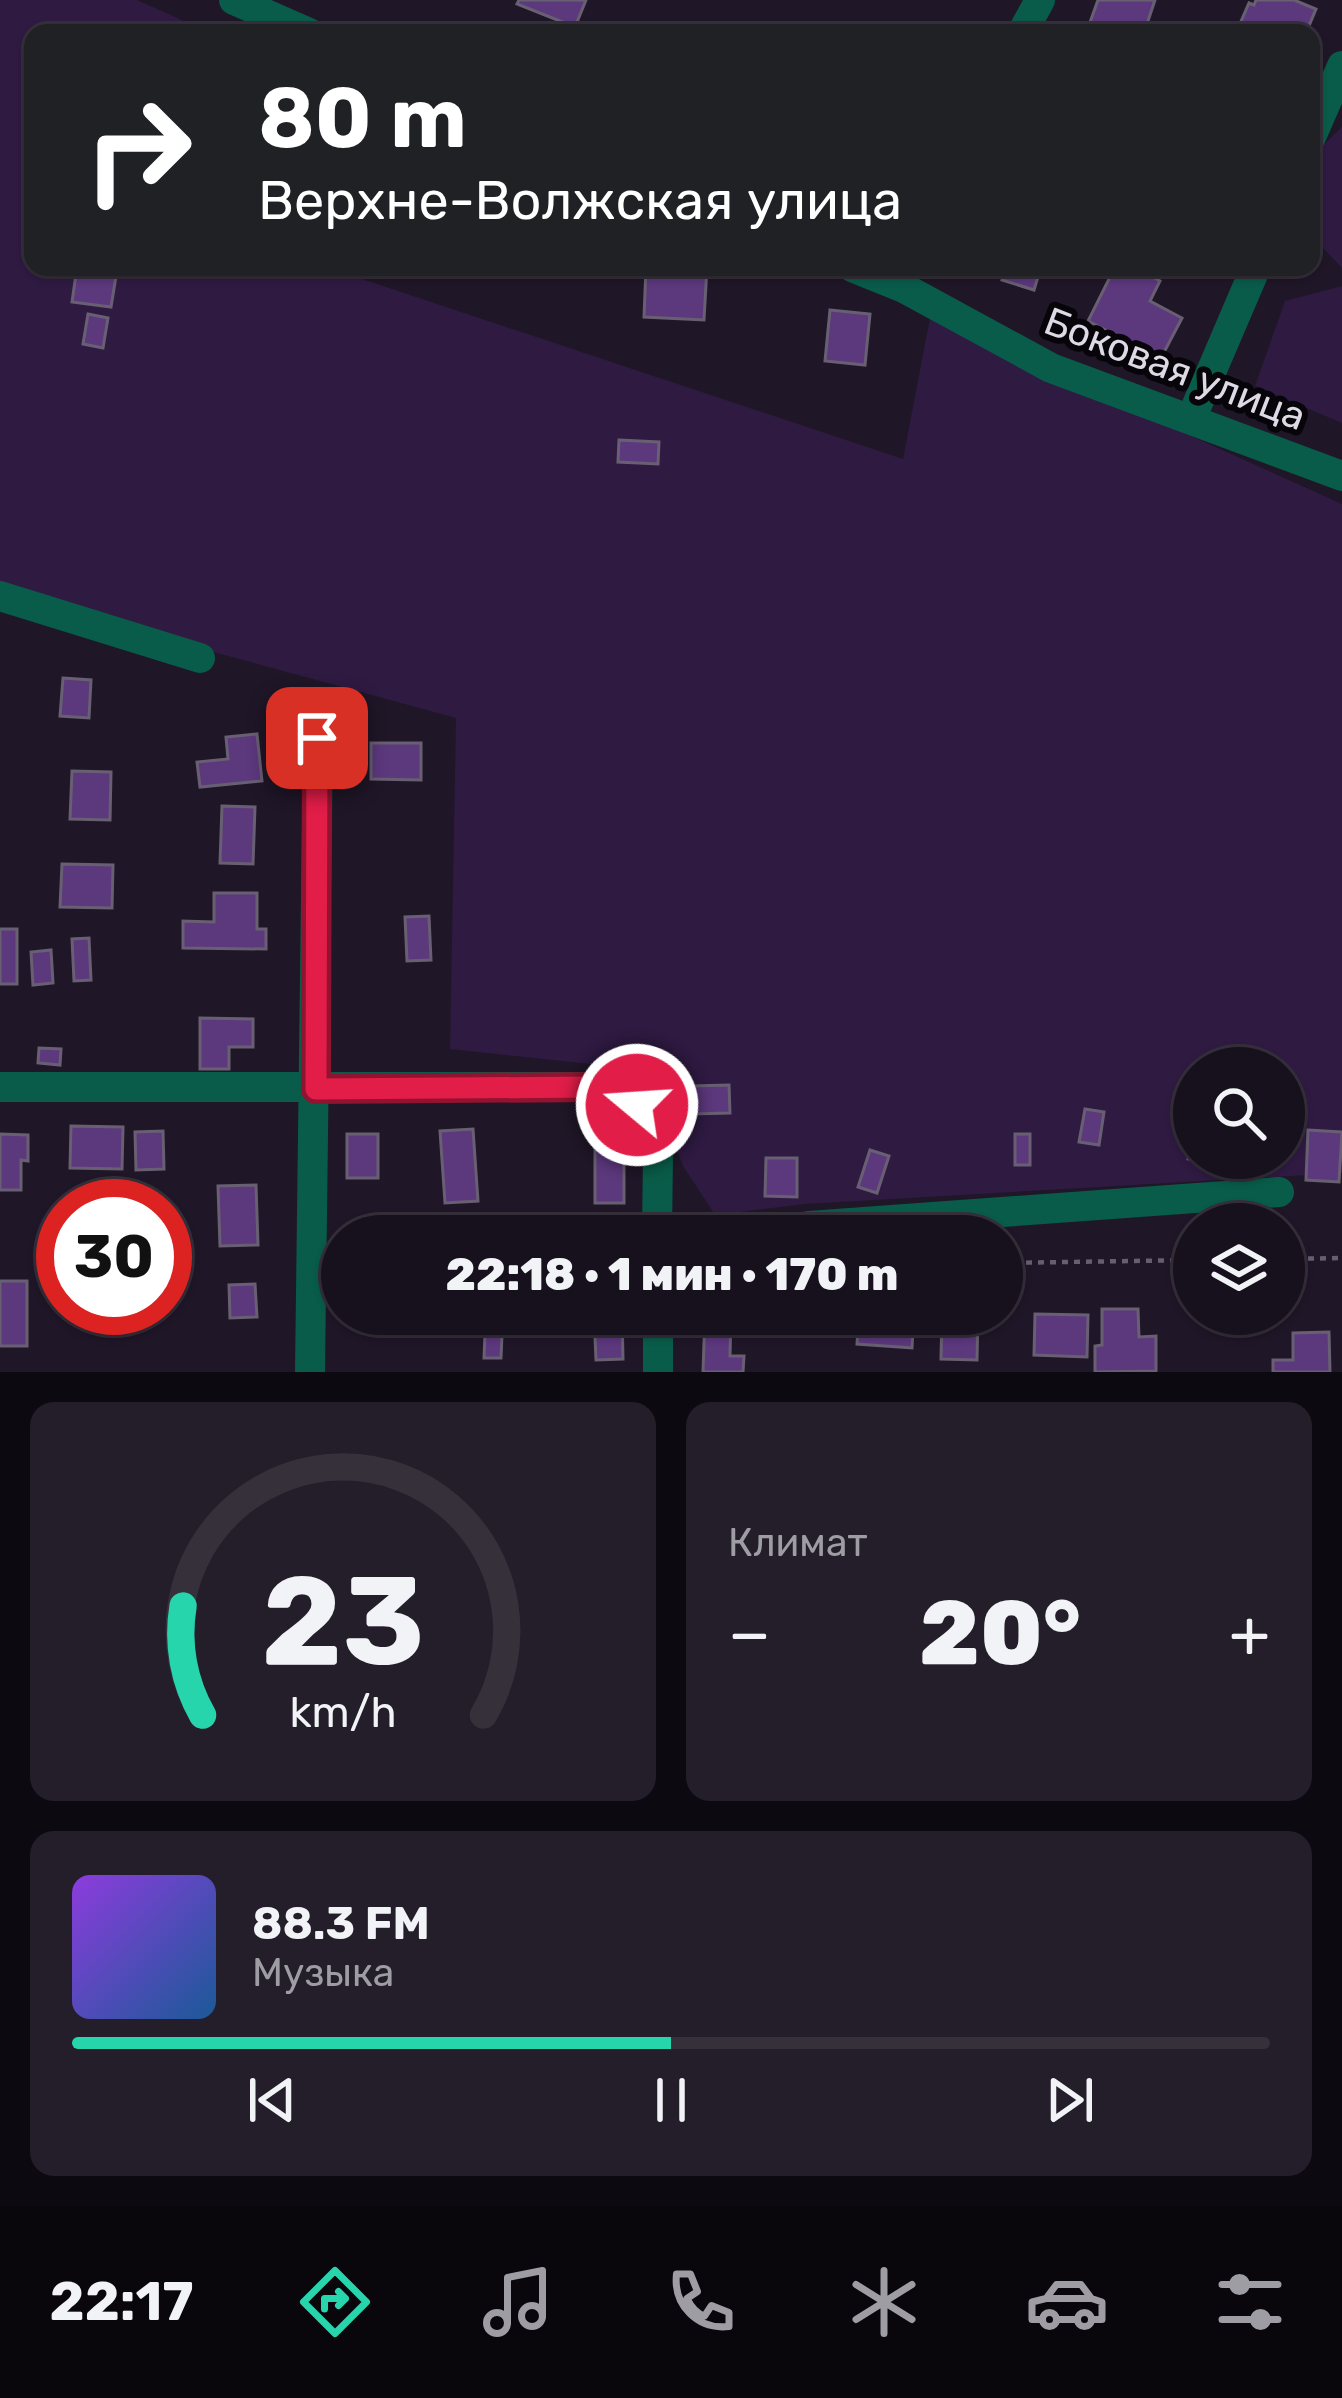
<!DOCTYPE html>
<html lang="ru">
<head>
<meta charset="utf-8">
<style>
	body { margin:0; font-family:Rubik,sans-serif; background:#241e2a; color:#f1f3f6; height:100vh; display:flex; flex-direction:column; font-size:45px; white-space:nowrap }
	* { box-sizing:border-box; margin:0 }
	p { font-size:39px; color:#9e9da4 }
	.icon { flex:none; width:66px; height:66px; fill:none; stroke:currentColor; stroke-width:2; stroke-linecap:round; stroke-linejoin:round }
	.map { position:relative; height:1372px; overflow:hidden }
	.drawer { display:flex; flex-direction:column; gap:30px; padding:30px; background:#0d0910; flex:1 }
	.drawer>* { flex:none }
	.top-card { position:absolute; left:24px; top:24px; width:1296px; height:252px; border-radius:24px; box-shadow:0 3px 9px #0004,0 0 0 3px #36303b; background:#202124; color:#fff; overflow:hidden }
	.controls { position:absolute; left:1173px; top:1047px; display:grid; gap:24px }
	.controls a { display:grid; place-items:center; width:132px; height:132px; border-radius:50%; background:#17101d; box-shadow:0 3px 9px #0004,0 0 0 3px #36303b; font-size:60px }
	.speed { position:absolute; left:36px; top:1179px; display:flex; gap:24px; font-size:60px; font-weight:700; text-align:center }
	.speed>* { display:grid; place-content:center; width:156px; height:156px; border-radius:50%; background:#17101d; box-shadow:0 3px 9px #0004,0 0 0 3px #36303b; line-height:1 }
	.speed .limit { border:18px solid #d22; background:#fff; color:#111 }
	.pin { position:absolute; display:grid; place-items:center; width:102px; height:102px; color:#fff; margin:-51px; border-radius:24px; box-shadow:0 6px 18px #0006 }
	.me { position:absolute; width:132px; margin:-66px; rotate:288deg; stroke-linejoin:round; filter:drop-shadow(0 0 9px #0008) }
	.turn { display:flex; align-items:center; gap:42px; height:252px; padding:0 36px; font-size:54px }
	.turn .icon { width:156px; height:156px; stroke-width:2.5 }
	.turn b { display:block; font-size:84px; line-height:102px }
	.big { font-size:90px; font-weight:800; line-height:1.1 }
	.drawer .card { flex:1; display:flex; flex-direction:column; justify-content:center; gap:18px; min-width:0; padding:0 42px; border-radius:24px; background:#241e2a }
	.drawer .dial { align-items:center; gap:0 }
	.dial svg { height:312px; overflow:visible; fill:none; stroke:#36303b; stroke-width:7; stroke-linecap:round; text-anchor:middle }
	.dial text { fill:#f1f3f6; stroke:none }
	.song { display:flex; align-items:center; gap:36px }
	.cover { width:144px; height:144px; border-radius:18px; background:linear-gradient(135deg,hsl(270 70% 55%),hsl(210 70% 35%)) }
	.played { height:12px; border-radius:6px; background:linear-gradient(90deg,#27d5ad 50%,#36303b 50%) }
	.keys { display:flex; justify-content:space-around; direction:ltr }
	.heat { display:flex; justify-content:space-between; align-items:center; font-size:66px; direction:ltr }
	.drawer .tiles { flex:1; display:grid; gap:30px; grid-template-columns:1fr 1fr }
	.card:last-child { grid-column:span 2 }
	.trip { position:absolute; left:321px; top:1215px; width:702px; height:120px; border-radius:60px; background:#17101d; box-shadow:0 3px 9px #0004,0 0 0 3px #36303b; font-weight:800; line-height:120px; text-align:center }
	.menu { display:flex; height:192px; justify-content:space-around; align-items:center; background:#09060c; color:#9e9da4 }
	.menu .icon { width:84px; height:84px }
	.menu .current { color:#27d5ad }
	.menu b { font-size:54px; color:#f1f3f6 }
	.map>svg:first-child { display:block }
</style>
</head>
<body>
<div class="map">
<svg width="1342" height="1372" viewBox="0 0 1342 1372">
	<rect width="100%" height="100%" fill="#1f1627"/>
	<!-- green -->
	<g fill="#2f1a42" fill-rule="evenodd">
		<path d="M0,0H137L211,33H33V267H344V273L903,459L930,318L1342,504V1173L805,1204L715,1215L683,1166L647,1070L450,1049L456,718L0,594ZM1194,1068H1284V1158H1194Z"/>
		<path d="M1342,127V268L1311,235V157Z"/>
		<path d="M1342,286V423L1255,386L1285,301Z"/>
	</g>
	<!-- building -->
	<g fill="#5c387d" stroke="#695f73" stroke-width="3">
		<path d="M519,0H586L575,27L517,4Z"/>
		<path d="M1098,0H1155L1144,33H1112L1089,25Z"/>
		<path d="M1256,0H1294L1316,9L1306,33H1255L1239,26L1249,3L1254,5Z"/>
		<path d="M77,267L117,270L111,307L72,302Z"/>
		<path d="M387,267H459V274L387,270Z"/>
		<path d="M646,267H707L704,320L644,317Z"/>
		<path d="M1006,267H1041L1034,290L1002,280Z"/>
		<path d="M1115,267H1133L1160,281L1150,301L1182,318L1161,358L1088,321Z"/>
		<path d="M830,310L870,314L865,365L825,361Z"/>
		<path d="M88,314L108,318L103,348L83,344Z"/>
		<path d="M619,440L659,442L658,464L618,462Z"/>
		<path d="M63,678L91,680L89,718L60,716Z"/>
		<path d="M257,734L262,781L200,787L197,762L228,759L226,737Z"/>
		<path d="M371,743H421V780L371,779Z"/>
		<path d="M72,771L111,772L110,820L70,819Z"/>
		<path d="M222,806L255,807L253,864L220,863Z"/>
		<path d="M62,864L113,865L112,908L60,907Z"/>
		<path d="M214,893H257V929H266V949L183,948V921L214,922Z"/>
		<path d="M429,916L431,960L407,961L405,917Z"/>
		<rect x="0" y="929" width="17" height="55"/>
		<path d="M89,938L91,980L74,981L72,939Z"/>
		<path d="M51,950L53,983L33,985L31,952Z"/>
		<path d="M200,1018L253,1019V1047H229V1069H200Z"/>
		<path d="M39,1048L61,1049L60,1065L38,1063Z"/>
		<path d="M729,1085L730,1113L691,1114L690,1086Z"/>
		<path d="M1085,1109L1104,1112L1099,1145L1079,1142Z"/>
		<path d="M1193,1110L1194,1158H1209V1161L1188,1159Z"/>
		<path d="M71,1126L123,1127L122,1169L70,1168Z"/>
		<path d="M473,1129L478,1201L445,1203L440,1131Z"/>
		<path d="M1308,1130L1342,1132L1339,1182L1306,1180Z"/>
		<path d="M163,1131L164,1169L136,1170L135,1132Z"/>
		<rect x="595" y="1132" width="29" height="71"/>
		<path d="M0,1134L28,1135V1161L21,1160V1190H0Z"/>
		<rect x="347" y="1134" width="31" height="44"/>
		<rect x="1015" y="1134" width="15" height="31"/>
		<path d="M870,1150L889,1156L877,1193L858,1187Z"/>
		<path d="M766,1158H797V1197L765,1196Z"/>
		<path d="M256,1185L258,1245L220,1246L218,1186Z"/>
		<rect x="0" y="1281" width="27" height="65"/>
		<path d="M255,1284L257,1317L230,1318L229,1285Z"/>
		<path d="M1102,1309H1138L1139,1337L1156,1336V1371L1095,1372V1346L1102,1345Z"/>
		<path d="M382,1314H436V1330L382,1332Z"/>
		<path d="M594,1314H622L623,1359L596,1360Z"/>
		<path d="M705,1314H731L730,1356H744L743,1372H703Z"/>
		<path d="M859,1314H914L912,1348L857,1344Z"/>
		<path d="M942,1314H978L977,1360L941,1359Z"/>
		<path d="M1035,1314L1088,1315L1087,1357L1034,1355Z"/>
		<path d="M1329,1332L1330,1372H1273V1360H1293V1333Z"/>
		<path d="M485,1334L502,1335L501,1358H484Z"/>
	</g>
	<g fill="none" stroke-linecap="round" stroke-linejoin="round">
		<!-- path -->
		<g stroke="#675f6f" stroke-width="4.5" stroke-dasharray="6 6" stroke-linecap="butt">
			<path d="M1284,1259L1342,1258"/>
			<path d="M1002,1263L1194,1260"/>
		</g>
		<!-- minor -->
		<g stroke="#095c49" stroke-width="30">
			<path d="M234,0L309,33"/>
			<path d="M1022,33L1040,0"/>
			<path d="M1311,137L1342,66"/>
			<path d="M852,267L904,288L1051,368L1342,476"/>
			<path d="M1191,419L1256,267"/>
			<path d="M0,596L200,658"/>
			<path d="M0,1087H597L637,1105L658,1153L657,1236"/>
			<path d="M761,1236L809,1226L1279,1192"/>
			<path d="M658,1314V1372"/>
			<path d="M310,1372L318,738"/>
		</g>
	</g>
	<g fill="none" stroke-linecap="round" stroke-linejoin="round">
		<!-- route casing -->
		<g stroke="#92132f" stroke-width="30">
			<path id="route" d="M317,738L316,1089L597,1087L637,1105"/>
		</g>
		<!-- route -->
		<use href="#route" stroke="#e11d48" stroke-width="21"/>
	</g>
	<g text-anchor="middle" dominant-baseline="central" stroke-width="12" stroke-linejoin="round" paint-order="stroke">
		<!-- street labels -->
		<g font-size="39" fill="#ded9e5" stroke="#07050a">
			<text transform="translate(1175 369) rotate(21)">Боковая улица</text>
		</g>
	</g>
</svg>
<div class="controls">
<a><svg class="icon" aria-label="search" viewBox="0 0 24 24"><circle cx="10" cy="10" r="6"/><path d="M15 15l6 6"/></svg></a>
<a><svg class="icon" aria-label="layers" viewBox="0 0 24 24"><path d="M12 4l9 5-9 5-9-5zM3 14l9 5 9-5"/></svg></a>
</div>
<div class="speed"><div class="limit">30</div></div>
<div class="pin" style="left:317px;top:738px;background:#d93025"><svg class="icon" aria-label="arrive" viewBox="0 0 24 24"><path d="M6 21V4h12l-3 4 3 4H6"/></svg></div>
<svg class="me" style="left:637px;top:1105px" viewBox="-20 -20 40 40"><circle r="17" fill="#e11d48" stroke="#fff" stroke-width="3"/><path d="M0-11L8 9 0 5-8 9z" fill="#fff"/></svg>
<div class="trip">22:18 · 1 мин · 170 m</div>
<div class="top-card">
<div class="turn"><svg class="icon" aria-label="right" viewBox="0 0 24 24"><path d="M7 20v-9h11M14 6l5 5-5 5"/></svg><div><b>80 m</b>Верхне-Волжская улица</div></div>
</div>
</div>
<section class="drawer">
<div class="tiles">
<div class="card dial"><svg viewBox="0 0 100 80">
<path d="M14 69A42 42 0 1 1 86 69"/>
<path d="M14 69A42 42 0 0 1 9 41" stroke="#27d5ad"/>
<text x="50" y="56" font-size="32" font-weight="700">23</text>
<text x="50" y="72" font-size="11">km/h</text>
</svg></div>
<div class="card"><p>Климат</p>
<div class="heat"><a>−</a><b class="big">20°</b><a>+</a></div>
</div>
<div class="card">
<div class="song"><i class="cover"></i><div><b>88.3 FM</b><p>Музыка</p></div></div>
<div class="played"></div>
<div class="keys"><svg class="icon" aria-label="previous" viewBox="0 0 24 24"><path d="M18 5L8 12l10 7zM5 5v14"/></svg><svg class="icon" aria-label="pause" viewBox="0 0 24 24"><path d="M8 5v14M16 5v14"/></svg><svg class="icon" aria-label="next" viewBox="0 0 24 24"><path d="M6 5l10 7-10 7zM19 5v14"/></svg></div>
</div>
</div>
</section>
<nav class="menu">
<b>22:17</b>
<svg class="icon current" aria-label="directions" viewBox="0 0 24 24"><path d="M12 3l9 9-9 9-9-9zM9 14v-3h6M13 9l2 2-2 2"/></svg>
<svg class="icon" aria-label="music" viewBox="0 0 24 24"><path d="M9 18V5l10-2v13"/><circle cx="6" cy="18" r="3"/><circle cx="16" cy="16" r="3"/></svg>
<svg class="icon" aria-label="phone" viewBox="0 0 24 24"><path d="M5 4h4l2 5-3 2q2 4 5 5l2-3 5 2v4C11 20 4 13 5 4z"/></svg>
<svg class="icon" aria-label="climate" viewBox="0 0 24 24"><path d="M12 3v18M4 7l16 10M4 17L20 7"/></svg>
<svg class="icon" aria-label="car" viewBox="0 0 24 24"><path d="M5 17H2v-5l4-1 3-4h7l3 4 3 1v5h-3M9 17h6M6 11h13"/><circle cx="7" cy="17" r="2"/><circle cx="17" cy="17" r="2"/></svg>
<svg class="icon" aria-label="filters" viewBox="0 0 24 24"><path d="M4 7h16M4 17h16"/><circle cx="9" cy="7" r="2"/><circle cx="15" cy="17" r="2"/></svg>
</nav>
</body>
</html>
